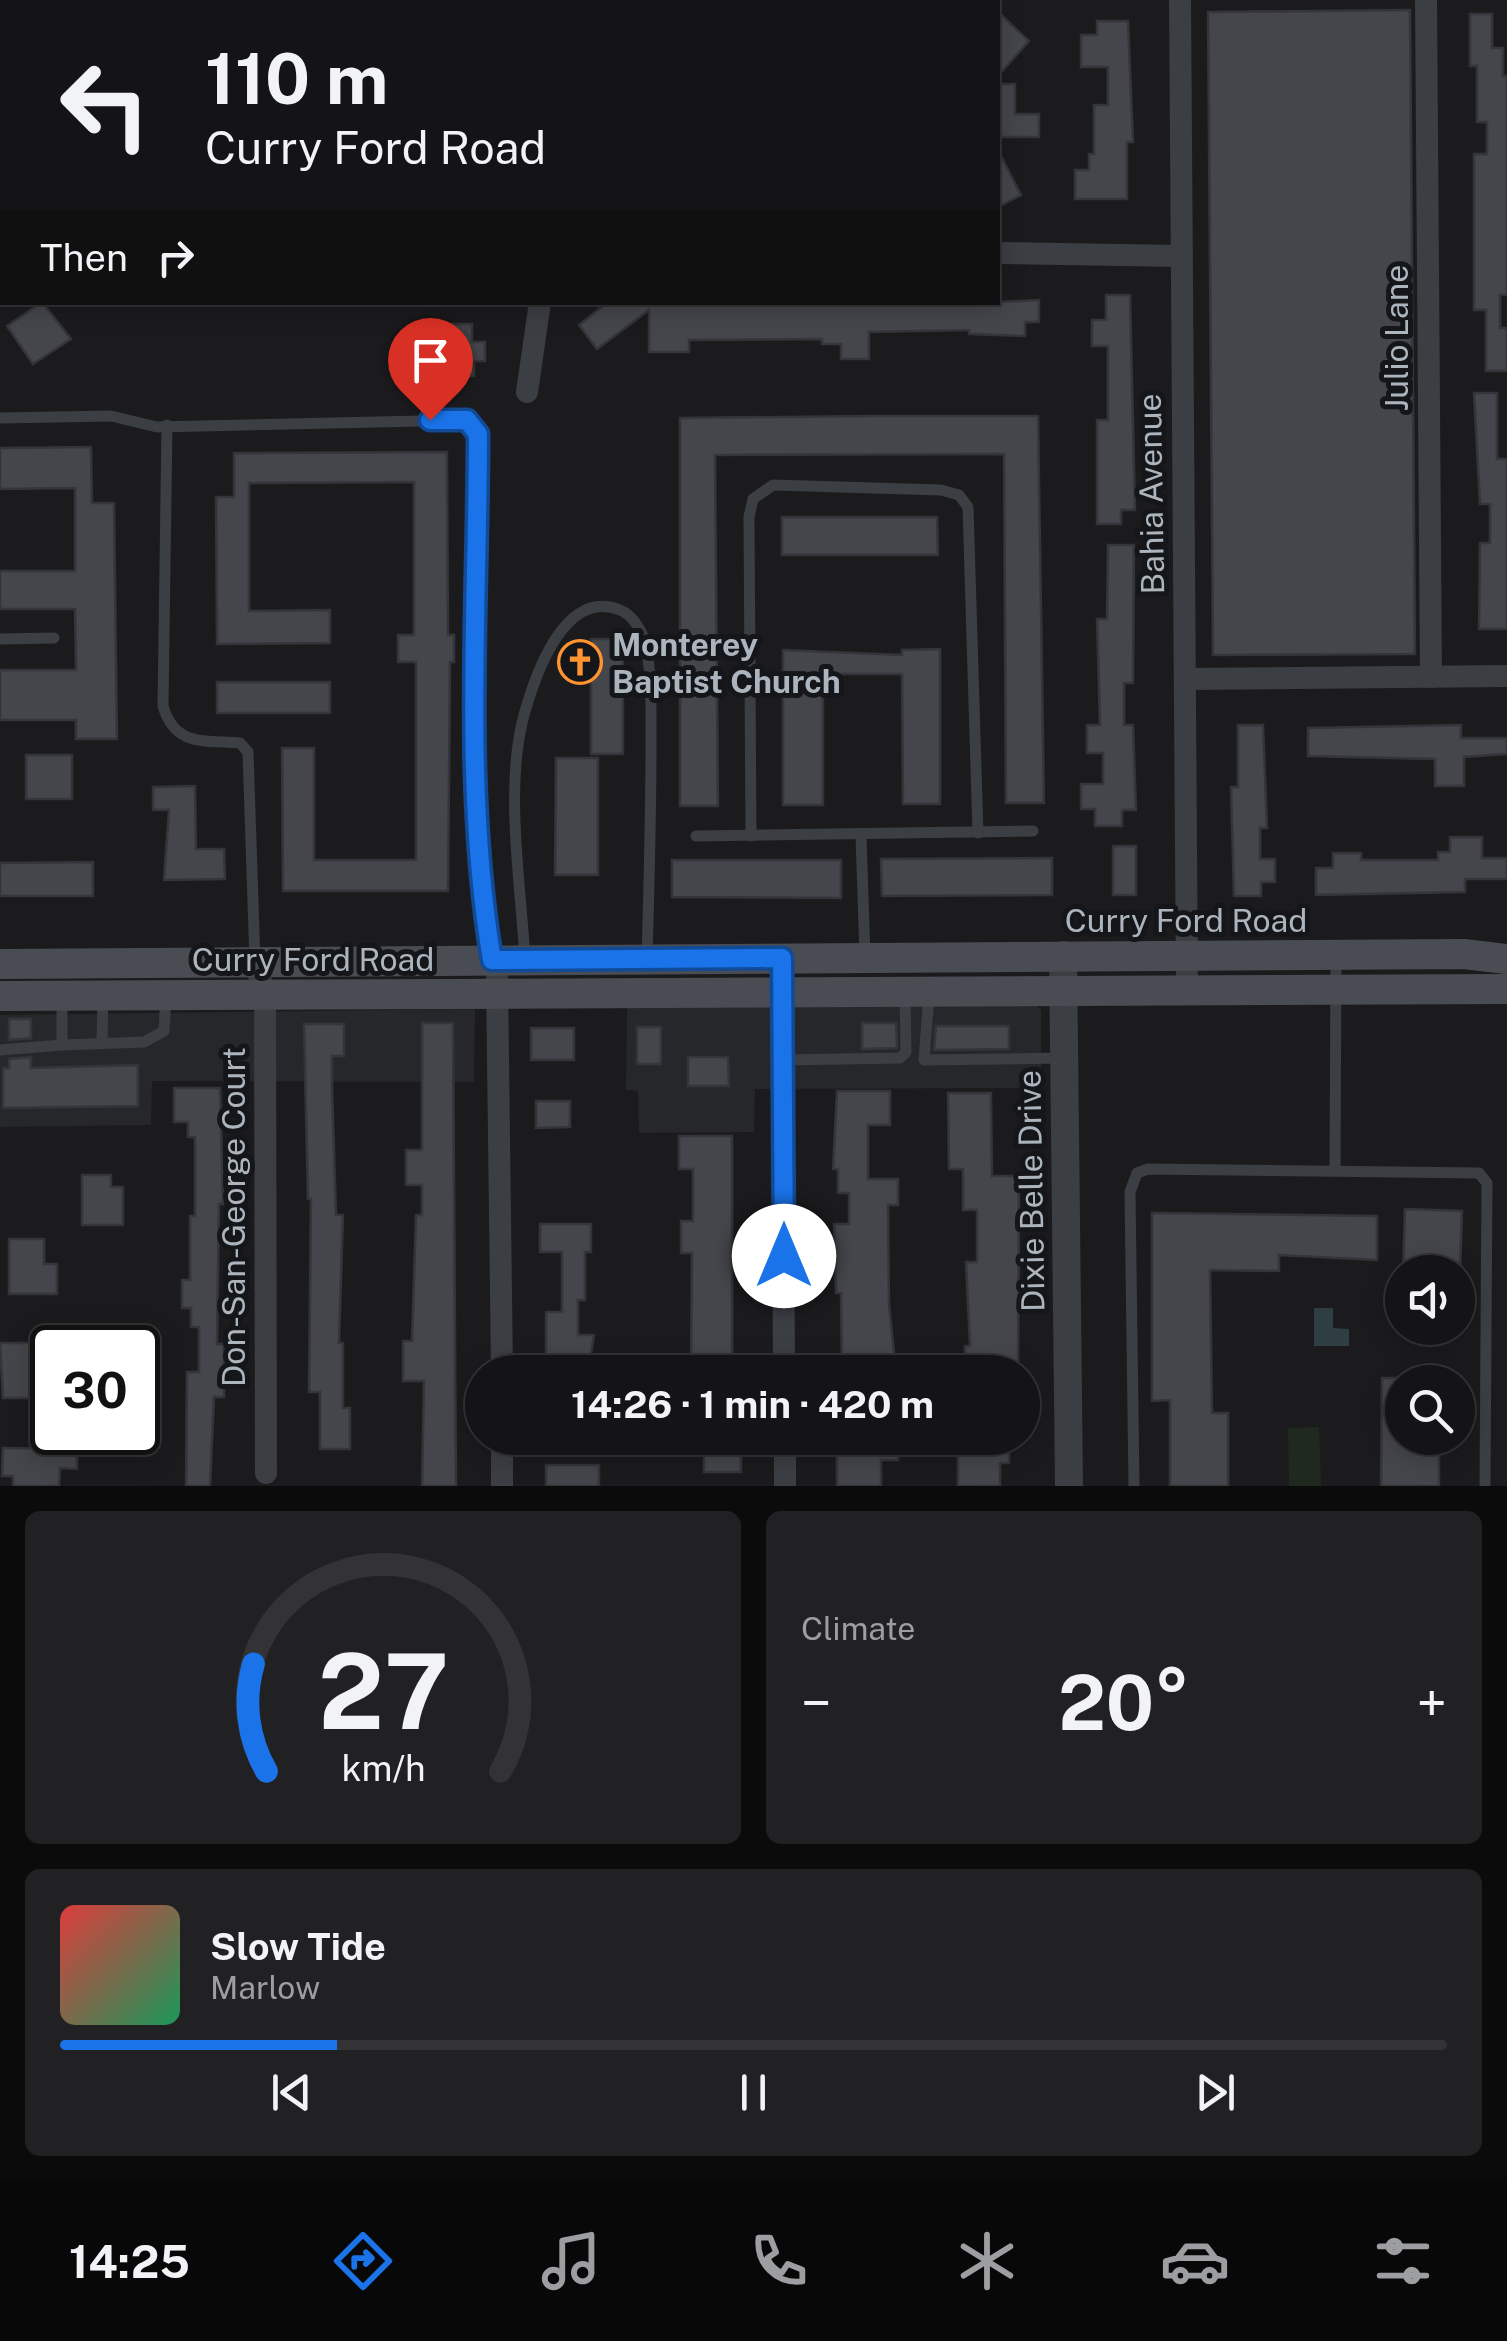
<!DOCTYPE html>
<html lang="en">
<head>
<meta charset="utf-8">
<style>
	body { margin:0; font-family:"Public Sans",sans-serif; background:#212123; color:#f1f3f6; height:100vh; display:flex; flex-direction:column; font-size:38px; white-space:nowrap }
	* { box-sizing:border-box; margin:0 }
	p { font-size:32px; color:#9d9ea1 }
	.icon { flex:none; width:55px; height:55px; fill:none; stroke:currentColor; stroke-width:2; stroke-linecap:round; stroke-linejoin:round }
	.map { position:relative; height:1486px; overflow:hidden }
	.panel { display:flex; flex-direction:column; gap:25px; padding:25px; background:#0b0b0c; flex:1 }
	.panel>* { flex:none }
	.banner { position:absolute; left:0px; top:0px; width:1000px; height:305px; box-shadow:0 5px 25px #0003,0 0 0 2px #333335; background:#141416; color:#f1f3f6; overflow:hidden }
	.buttons { position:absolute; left:1385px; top:1255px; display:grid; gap:20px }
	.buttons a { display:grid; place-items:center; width:90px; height:90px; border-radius:50%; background:#141416; box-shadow:0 5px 25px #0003,0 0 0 2px #333335; font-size:50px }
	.speed { position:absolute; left:30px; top:1325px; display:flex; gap:20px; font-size:50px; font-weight:700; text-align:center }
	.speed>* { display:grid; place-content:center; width:130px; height:130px; border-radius:50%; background:#141416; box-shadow:0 5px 25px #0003,0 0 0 2px #333335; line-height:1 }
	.speed .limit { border:5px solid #111; border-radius:15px; background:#fff; color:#111 }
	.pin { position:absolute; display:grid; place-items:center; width:85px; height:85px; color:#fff; margin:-102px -42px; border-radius:50% 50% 50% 0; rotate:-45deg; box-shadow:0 0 10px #0007 }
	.pin .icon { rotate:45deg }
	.me { position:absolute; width:110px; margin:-55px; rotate:0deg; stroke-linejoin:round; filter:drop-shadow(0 0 8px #0008) }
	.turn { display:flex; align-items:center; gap:35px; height:210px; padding:0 40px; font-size:45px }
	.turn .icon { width:130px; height:130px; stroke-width:2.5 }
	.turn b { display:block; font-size:70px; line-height:85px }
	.then { display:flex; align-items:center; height:95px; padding:0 40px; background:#0003; gap:20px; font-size:38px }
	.big { font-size:75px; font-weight:700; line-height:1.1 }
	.panel .tile { flex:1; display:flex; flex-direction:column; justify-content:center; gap:15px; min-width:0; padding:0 35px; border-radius:15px; background:#212123 }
	.panel .dial { align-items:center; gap:0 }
	.dial svg { height:260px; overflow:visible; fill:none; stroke:#333335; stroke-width:7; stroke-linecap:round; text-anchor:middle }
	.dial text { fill:#f1f3f6; stroke:none }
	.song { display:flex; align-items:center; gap:30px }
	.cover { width:120px; height:120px; border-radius:15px; background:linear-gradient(135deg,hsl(0 70% 55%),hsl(150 70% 35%)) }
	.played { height:10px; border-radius:5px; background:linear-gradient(90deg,#1a73e8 20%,#333335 20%) }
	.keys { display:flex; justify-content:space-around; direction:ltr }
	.heat { display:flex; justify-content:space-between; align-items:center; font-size:55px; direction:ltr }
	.panel .tiles { flex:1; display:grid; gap:25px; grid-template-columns:1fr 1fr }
	.tile:last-child { grid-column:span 2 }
	.trip { position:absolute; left:465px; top:1355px; width:575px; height:100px; border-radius:50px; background:#141416; box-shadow:0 5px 25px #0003,0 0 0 2px #333335; font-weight:700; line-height:100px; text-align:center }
	.tabs { display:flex; height:160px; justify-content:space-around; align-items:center; background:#080809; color:#9d9ea1 }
	.tabs .icon { width:70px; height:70px }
	.tabs .active { color:#1a73e8 }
	.tabs b { font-size:45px; color:#f1f3f6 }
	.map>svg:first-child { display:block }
</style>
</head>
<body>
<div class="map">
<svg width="1507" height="1486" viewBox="0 0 1507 1486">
	<rect width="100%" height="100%" fill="#1b1b1d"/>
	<!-- built -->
	<g fill="#26272b">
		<path d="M1033,1003L1041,1010V1088L755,1089L754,1132L639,1133L638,1091L626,1090L627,1008Z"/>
		<path d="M475,1009L474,1082L152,1081L151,1125L0,1127V1015Z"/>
	</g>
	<!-- green -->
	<path fill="#202920" d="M1319,1427L1321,1486H1289L1288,1428Z"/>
	<!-- water -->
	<path fill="#2f3e43" d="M1314,1308H1333V1328L1349,1329V1346H1314Z"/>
	<!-- building -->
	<g fill="#44464b" stroke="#34353a" stroke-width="2.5">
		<path d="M1410,10L1415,654L1213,655L1208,12Z"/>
		<path d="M998,12L1029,41L998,76Z"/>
		<path d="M1470,14H1492V48H1503V76H1507V295H1500V328H1507V371H1486V310H1474V154H1487V122H1477V66H1470Z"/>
		<path d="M1097,21H1128L1133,142H1127V199H1075V170H1089V154H1094V105H1108V67H1081V35H1097Z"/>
		<path d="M998,84H1015V114H1039V137H998Z"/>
		<path d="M998,150L1021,195L998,207Z"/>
		<path d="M1106,295H1130L1135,510H1121V524H1097V420H1108V346H1092V320H1106Z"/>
		<path d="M1039,300V322H1025V336L969,334V330L869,332V359H841V344H822V339L689,340V352H649V310L597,349L579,325L608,302L939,305Z"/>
		<path d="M42,302L71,339L33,364L7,326Z"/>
		<path d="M438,324H472V342H485V361H474V376H438Z"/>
		<path d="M1474,393H1497V459H1507V629H1479L1480,543H1490V504H1480Z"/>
		<path d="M868,416H1038L1044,803H1006L1004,454L715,455L718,806H680V418Z"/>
		<path d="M91,447L92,503H114L117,739H76V720H0V670H76L75,609H0V571H75V488L0,489V448Z"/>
		<path d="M447,452L448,635H454V662H450L448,891H283L282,748H314V860H416V662H398V635H414V482L249,483V611L330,610V643L217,644L216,497H234V453Z"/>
		<path d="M782,517H937L938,555H782Z"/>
		<path d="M1108,545H1134L1133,683H1124V725H1133L1136,810H1122V826H1095V809H1081V784H1103V753H1087V725H1100L1097,619H1107Z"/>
		<rect x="591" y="639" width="32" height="115"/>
		<path d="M940,649V804H903L902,674H823V805H783V650L902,655V650Z"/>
		<rect x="217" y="682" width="113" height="31"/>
		<path d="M1238,725H1263L1267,828H1260V859H1275V882H1261V896H1234L1231,787H1238Z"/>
		<path d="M1461,725V738H1507V754L1464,757V786H1435V759L1308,756V728Z"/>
		<rect x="26" y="755" width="46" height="44"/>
		<path d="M556,758H598V875H555Z"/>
		<path d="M195,786L196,849H224L225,879L164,880L169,810H153V787Z"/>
		<path d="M1450,837H1482V858H1507V879H1465V892L1316,895V868H1333V853H1361V860H1438V852H1450Z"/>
		<rect x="1113" y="846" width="23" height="49"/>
		<path d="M1052,858V895L882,896L881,859Z"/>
		<path d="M672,860H841V898L672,897Z"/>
		<path d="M93,862V896H0V863Z"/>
		<path d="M9,1019H31V1038L9,1040Z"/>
		<path d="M422,1023H453L456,1486H422L424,1381H403V1341H412L416,1215H422V1185H406V1150H422Z"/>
		<path d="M862,1023H896L897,1048L862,1049Z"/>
		<path d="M304,1024H344V1056H332V1087L336,1215H343L339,1343H343V1408H350V1449H320V1392H309L311,1199H308Z"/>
		<path d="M936,1026H1009V1049L934,1050Z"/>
		<rect x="637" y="1027" width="24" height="37"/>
		<rect x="531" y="1028" width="43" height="32"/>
		<path d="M31,1057V1068L138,1065V1106L3,1108V1068H9V1059Z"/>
		<path d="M688,1057H728L729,1086H688Z"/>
		<path d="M174,1088H220L223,1204H219L217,1344H224V1397H214L210,1486H186L187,1372H199V1327H191V1308H182V1280H190V1216H195V1137H188V1122H174Z"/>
		<path d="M837,1091H890V1125H868V1179H898V1205H888L889,1305L896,1372H842L841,1293H836L834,1224H849V1193H838V1169H833Z"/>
		<path d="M948,1093H991L992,1176H1019L1018,1372H965V1346H970L966,1262H977V1210H963V1169H949Z"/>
		<path d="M536,1101H570V1127L536,1128Z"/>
		<path d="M679,1136H732V1357H736V1372H691L692,1253H681V1221H693V1169H679Z"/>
		<path d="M82,1175H111V1187H123V1225H82Z"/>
		<path d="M1405,1209L1462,1211L1460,1272H1403Z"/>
		<path d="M1152,1213L1377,1216V1260L1279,1255V1271L1210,1270L1212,1413H1228V1486H1170V1400L1152,1401Z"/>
		<path d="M540,1224H591V1252H585V1300H578V1335H594L589,1366H546V1312H562V1252H540Z"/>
		<path d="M9,1239H44V1264H57V1294H9Z"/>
		<path d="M106,1325L121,1348H95L88,1336Z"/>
		<path d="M0,1343H37V1398H3Z"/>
		<path d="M1382,1378H1402V1438H1439V1486H1381Z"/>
		<path d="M850,1438H898V1460H881V1486H837V1447H850Z"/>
		<path d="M958,1438H1009V1463H1000V1486H958Z"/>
		<rect x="704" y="1440" width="37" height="32"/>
		<path d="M3,1448L77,1449V1469L60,1468L59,1486H13V1476H2Z"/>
		<rect x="546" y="1465" width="53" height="21"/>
	</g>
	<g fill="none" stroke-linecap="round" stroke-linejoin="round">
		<!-- service -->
		<g stroke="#3b3e43" stroke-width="11">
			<path d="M0,418L111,416L157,427L467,420L478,434C477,607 463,786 492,957"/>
			<path d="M167,425L163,706C175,747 204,740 240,743L248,752L255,962"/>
			<path d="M0,639L54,638"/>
			<path d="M696,836L1033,831"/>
			<path d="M751,836L749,517L753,499L773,485L941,490L959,495L968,507L978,833"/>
			<path d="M861,836L865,957"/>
			<path d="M525,960C521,883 503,782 526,708C537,671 566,588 620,610C633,615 643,632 646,646C652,677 651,713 651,745C651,816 649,888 647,959"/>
			<path d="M929,995L924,1060L1064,1058"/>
			<path d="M102,1043L103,996"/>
			<path d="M62,1045L144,1042L164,1031L166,995"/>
			<path d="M0,1050L62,1045V996"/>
			<path d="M783,1060L900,1058L906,1052L905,992"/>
			<path d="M1335,1171L1336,956"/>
			<path d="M1134,1486L1130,1192L1137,1173L1148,1169L1479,1173L1487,1183L1485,1486"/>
		</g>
		<!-- minor -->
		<g stroke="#3b3e43" stroke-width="22">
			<path d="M37,0V2"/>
			<path d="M339,0V2"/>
			<path d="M924,0V2"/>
			<path d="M1180,0L1187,988"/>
			<path d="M1426,0L1431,677"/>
			<path d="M609,2L614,0"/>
			<path d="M998,253L1180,256"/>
			<path d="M0,273L2,272"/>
			<path d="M527,392L540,302"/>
			<path d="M1185,679L1507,676"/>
			<path d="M255,962L265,994L266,1473"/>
			<path d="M782,976L784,1372"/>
			<path d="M497,979L502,1372"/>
			<path d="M502,1438V1486"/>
			<path d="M785,1438V1486"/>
		</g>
		<!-- tertiary -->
		<path stroke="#3b3e43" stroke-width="28" d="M1063,955L1069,1486"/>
		<!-- secondary -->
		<g stroke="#494d53" stroke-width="30">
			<path d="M0,964L1464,954L1507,959"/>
			<path d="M0,996L1507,989"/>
		</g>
	</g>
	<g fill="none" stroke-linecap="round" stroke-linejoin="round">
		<!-- route casing -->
		<g stroke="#114b97" stroke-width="25">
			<path id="route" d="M430,420H467L478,434C478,609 463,788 492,960L782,958L784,1256"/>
		</g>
		<!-- route -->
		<use href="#route" stroke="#1a73e8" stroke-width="18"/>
	</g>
	<!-- icons -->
	<defs>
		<g id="church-ring" transform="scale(2.25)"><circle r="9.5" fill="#151619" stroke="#ff9431" stroke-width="1.5"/><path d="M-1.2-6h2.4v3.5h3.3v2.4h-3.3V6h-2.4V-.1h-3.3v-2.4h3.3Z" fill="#ff9431"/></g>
	</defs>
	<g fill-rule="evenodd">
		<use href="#church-ring" x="580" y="662"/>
	</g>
	<g text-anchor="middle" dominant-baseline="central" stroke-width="10" stroke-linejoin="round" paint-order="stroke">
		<!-- street labels -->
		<g font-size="32" fill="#acb5be" stroke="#151619">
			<text transform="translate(1396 338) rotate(-90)">Julio Lane</text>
			<text transform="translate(1151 494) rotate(-91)">Bahia Avenue</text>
			<text x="1186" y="920">Curry Ford Road</text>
			<text x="313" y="959">Curry Ford Road</text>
			<text transform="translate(1031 1191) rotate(-91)">Dixie Belle Drive</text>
			<text transform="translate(233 1217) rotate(-90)">Don-San-George Court</text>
		</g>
		<!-- poi labels -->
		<g font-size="32" font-weight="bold" fill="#acb5be" stroke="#151619" text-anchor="start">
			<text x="612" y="644">Monterey<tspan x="612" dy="37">Baptist Church</tspan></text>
		</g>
	</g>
</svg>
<div class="buttons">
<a><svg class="icon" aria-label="sound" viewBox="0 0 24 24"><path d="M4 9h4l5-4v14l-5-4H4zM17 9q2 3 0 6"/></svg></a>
<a><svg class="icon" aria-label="search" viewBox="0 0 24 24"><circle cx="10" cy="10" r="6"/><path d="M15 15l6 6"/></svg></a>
</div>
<div class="speed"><div class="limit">30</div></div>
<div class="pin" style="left:430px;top:420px;background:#d93025"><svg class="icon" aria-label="arrive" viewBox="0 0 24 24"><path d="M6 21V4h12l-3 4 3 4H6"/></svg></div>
<svg class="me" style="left:784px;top:1256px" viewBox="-20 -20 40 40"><circle r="19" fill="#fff"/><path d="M0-13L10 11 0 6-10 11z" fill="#1a73e8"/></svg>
<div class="trip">14:26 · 1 min · 420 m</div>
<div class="banner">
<div class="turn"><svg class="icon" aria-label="left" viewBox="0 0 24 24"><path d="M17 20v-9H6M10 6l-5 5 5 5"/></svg><div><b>110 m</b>Curry Ford Road</div></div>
<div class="then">Then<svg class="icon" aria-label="right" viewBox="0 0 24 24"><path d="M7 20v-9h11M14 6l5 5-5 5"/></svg></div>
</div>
</div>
<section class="panel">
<div class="tiles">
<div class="tile dial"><svg viewBox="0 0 100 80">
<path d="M14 69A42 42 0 1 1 86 69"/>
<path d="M14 69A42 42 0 0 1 10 36" stroke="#1a73e8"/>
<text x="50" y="56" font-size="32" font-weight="700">27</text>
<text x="50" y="72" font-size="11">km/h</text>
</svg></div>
<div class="tile"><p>Climate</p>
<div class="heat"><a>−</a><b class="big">20°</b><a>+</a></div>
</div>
<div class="tile">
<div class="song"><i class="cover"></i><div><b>Slow Tide</b><p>Marlow</p></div></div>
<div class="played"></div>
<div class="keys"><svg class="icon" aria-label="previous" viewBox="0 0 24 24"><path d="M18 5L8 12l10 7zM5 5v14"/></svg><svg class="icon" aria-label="pause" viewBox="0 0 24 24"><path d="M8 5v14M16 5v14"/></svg><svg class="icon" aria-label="next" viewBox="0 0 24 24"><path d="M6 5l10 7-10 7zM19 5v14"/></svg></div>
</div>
</div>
</section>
<nav class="tabs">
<b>14:25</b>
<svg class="icon active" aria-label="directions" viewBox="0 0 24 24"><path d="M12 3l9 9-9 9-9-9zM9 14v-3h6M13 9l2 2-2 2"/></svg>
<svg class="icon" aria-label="music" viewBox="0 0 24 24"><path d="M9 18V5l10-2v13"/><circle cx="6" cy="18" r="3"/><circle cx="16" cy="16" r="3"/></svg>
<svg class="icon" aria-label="phone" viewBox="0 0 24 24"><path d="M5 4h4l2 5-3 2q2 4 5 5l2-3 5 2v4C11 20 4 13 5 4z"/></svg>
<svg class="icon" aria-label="climate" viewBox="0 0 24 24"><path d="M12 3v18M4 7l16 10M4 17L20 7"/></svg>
<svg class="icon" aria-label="car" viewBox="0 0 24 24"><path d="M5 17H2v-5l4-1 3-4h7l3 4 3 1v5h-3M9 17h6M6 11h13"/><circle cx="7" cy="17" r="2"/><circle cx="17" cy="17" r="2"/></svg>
<svg class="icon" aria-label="filters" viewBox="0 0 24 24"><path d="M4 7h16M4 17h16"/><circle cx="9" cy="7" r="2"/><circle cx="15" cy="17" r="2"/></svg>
</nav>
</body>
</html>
